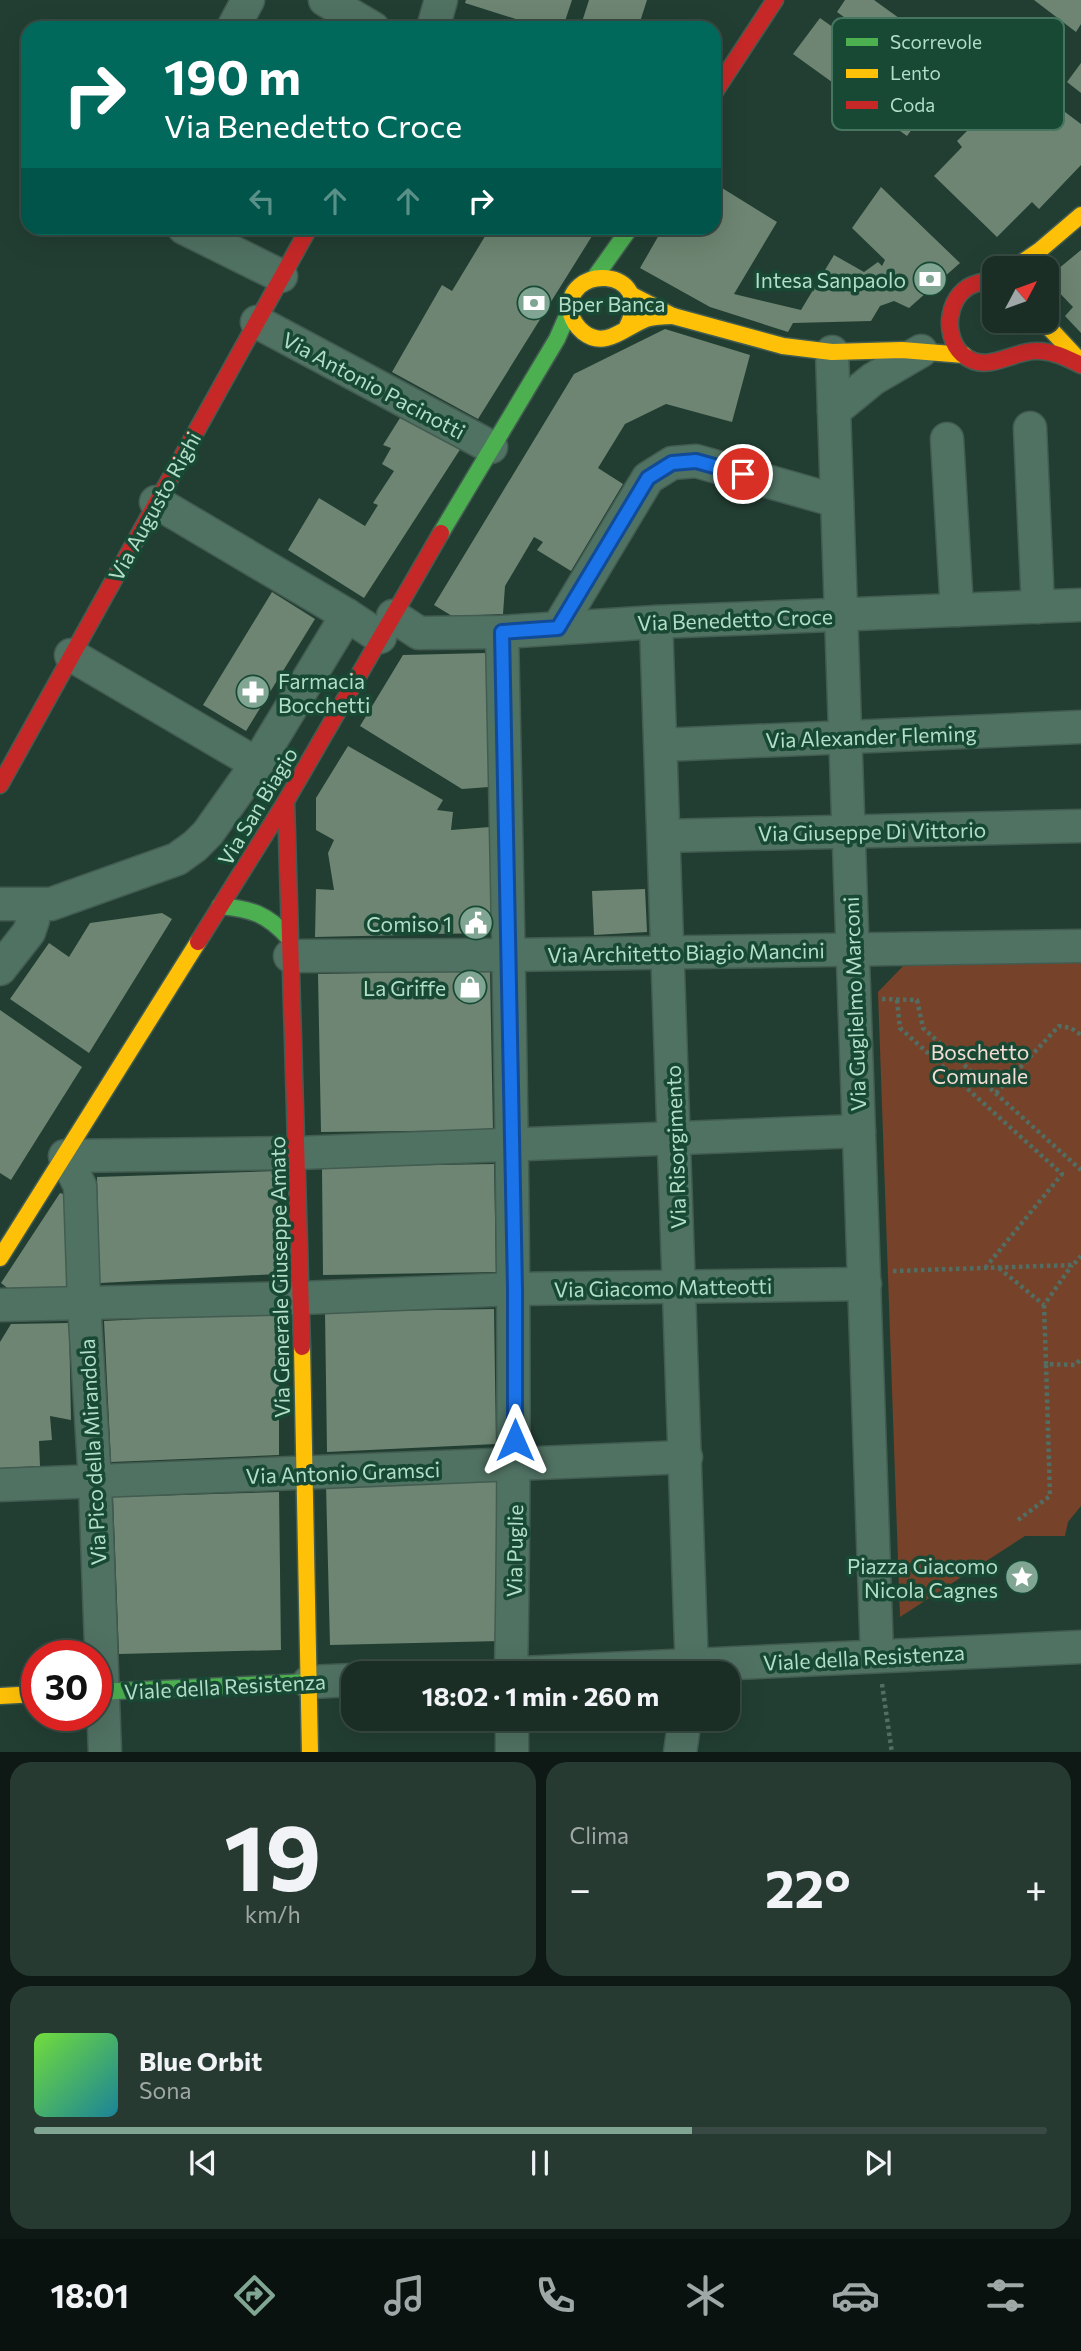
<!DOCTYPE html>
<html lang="it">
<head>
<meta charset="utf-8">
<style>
	body { margin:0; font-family:Commissioner,sans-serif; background:#273a32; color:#f1f3f6; height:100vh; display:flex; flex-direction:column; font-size:26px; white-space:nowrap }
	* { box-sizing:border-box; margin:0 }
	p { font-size:23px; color:#9fa8a7 }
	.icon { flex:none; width:38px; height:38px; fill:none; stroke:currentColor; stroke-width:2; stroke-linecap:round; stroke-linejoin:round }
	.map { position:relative; height:1752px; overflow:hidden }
	.panel { display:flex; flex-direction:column; gap:10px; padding:10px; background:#0e1915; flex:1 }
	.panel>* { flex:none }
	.banner { position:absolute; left:21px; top:21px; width:700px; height:214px; border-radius:21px; box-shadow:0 7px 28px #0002,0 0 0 2px #384a43; background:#00695c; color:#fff; overflow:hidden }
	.needle { width:46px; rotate:49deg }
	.tools { position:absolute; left:982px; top:256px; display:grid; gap:14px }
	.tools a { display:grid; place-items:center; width:77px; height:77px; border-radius:14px; background:#1a2e26; box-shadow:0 7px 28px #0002,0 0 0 2px #384a43; font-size:35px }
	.speed { position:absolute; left:21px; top:1640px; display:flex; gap:14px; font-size:35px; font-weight:700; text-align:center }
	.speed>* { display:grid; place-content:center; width:91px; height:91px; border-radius:50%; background:#1a2e26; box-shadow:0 7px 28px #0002,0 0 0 2px #384a43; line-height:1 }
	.speed .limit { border:10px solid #d22; background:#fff; color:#111 }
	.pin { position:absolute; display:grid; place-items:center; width:60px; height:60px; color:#fff; margin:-30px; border:4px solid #fff; border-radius:50%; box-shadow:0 2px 7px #0007 }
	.me { position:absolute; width:77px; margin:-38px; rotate:0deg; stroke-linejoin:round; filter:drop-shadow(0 0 5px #0008) }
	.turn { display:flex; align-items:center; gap:24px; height:147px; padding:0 28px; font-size:32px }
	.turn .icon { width:91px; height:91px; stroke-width:2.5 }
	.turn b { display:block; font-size:49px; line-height:60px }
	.lanes { display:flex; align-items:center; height:66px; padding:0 28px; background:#0003; justify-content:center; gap:35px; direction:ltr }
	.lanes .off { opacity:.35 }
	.big { font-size:52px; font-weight:700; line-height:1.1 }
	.panel .card { flex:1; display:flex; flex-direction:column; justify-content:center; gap:10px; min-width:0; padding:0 24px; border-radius:21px; background:#273a32 }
	.panel .dial { align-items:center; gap:0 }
	.dial b { font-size:91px; line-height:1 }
	.song { display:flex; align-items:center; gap:21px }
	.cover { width:84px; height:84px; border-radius:10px; background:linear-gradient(135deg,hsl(100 70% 55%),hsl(190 70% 35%)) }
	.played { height:7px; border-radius:4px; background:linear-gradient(90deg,#80a693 65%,#384a43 65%) }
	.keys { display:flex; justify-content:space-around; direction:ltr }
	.heat { display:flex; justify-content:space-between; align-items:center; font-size:38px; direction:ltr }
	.panel .tiles { flex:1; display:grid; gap:10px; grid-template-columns:1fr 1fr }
	.card:last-child { grid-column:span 2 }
	.trip { position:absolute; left:341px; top:1661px; width:399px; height:70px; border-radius:21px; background:#1a2e26; box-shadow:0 7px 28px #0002,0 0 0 2px #384a43; font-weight:700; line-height:70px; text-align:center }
	.menu { display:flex; height:112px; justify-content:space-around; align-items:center; background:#0a120f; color:#9fa8a7 }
	.menu .icon { width:49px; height:49px }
	.menu .selected { color:#80a693 }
	.menu b { font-size:32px; color:#f1f3f6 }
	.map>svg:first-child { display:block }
</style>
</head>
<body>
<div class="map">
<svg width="1081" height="1753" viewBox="0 0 1081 1753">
	<rect width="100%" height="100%" fill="#223e32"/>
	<!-- green -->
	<path fill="#77422a" d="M1081,961V1506L1068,1522L1065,1536H1025L900,1617L878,992L907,962Z"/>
	<!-- building -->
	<g fill="#6d8572">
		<path d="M466,0H572L564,24L578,28H544L465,3Z"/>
		<path d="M589,0H647L638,28H580Z"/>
		<path d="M845,0H874L960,62L907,136L793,54L820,18L851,40L859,28L837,12Z"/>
		<path d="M1034,0H1081V24L1076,32Z"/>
		<path d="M1081,63V93L1067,82Z"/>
		<path d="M1002,96L1050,130L1065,112L1081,124V165L1039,209L1032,202L997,237L934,176L962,147L957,141Z"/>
		<path d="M714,183L777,222L734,294L801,310L834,255L864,272L878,262L882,266L885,260L852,228L881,187L960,263L909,308L894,301L880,306L871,321L793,323L788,332L710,307L640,268L663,228H714Z"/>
		<path d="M490,228H597L478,419L392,372L442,285L452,291Z"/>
		<path d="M1081,250V333L1065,316L1073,307L1052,285V274Z"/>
		<path d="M665,329L750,355L732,422L666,404L625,424L598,468L623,484L571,571L537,550L543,542L534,537L505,586L503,614L452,616L434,605L574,374Z"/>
		<path d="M400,418L461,448L364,598L288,550L319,498L365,526L378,505L373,503L394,471L382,464L391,448L383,445Z"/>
		<path d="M272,592L315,619L246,731L203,705Z"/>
		<path d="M486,653L489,787L462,789L360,726L403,655Z"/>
		<path d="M348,746L443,800L437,810L453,812L451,830L490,827L492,933L432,934V920H407V935L315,937L316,889L334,890L328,853L334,840L316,830V798Z"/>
		<path d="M645,889L647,932L594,935L592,891Z"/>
		<path d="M162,913L172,919L89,1053L10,999L49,943L69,957L90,923Z"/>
		<path d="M490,971L493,1130L321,1132L318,974Z"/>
		<path d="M0,1010L82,1067L11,1180L0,1173Z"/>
		<path d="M494,1164L496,1272L323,1275L322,1167Z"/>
		<path d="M278,1171L277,1274L100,1283L97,1177Z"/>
		<path d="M60,1193L66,1195L67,1289L10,1290L1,1283Z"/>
		<path d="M494,1309L496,1444L327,1452L325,1312Z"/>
		<path d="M279,1312V1455L111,1462L104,1321Z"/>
		<path d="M69,1323L71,1420L50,1416L52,1440L39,1441L40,1466L0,1468V1342L11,1324Z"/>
		<path d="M496,1481L500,1641L330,1645L326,1485Z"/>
		<path d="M279,1492L281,1650L119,1654L113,1497Z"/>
	</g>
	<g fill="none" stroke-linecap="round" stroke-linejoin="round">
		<!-- street casing -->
		<g stroke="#435c51" stroke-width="35">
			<g id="street">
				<path d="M325,0L373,28"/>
				<path d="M233,28L248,0"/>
				<path d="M433,28L441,0"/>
				<path d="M184,228L281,276"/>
				<path d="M257,322L491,447"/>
				<path d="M832,352L877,1656"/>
				<path d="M834,411L873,379L921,351"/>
				<path d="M1030,428L1038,607"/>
				<path d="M947,439L957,610"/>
				<path d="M156,502L347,615"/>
				<path d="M393,616L419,633L502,632L656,622L1081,605"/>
				<path d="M656,622L692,1673"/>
				<path d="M558,628L648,478L672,463L696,461L837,501"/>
				<path d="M502,632C509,979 518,1326 511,1673"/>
				<path d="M71,655L257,764"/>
				<path d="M661,745L1081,727"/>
				<path d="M664,836L1081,826"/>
				<path d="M0,904H51L177,859L195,846L208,833L257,764L347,615L380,637"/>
				<path d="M290,956L509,955L1081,946"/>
				<path d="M0,969L29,932L33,920L26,905"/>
				<path d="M0,1305L301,1298L515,1289L865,1284"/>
				<path d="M0,1485L686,1457"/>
				<path d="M521,1673L1081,1647"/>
				<path d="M309,1682L354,1680"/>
				<path d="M512,1718V1753"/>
				<path d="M105,1753L95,1482L84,1303L80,1186L65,1156L297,1153L859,1131"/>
				<path d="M680,1753L685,1718"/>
			</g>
		</g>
		<!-- fast casing -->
		<g stroke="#435c51" stroke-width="19">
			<g id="fast">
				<path d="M595,277L630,228"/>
				<path d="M441,533L557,339L571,307"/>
				<path d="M220,906C252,909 267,914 289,938"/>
				<path d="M96,1692L309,1682"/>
			</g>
		</g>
		<!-- slow casing -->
		<g stroke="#435c51" stroke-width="19">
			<g id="slow">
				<path d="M1014,268L1040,250L1081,215"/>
				<path d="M632,295L673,316L783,346L832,352L902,350L964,355"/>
				<path d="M1042,320L1081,362"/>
				<path d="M627,327C657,265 561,263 571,314C573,321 577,327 583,332C605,350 625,327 646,319C655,316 664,316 673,316"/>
				<path d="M0,1258L198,942"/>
				<path d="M302,1347L310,1753"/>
				<path d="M0,1696L37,1694"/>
			</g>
		</g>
		<!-- jam casing -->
		<g stroke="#435c51" stroke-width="19">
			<g id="jam">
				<path d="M714,93L775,0"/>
				<path d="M994,282C989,282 982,281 978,283C948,290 941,334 962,354C986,375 1009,352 1035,351C1051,350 1067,358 1081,365"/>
				<path d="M0,785L309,228"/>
				<path d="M286,801L302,1347"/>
				<path d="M198,942L286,801L441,533"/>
			</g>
		</g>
		<!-- path -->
		<g stroke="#526d62" stroke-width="4.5" stroke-dasharray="3.5 3.5" stroke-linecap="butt">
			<path d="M882,999L917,1000L923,1028L1081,1170"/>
			<path d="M897,1000L900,1028L1062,1174L985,1268"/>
			<path d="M996,1093L1059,1026L1071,1028L1081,1035"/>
			<path d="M999,1268L1044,1305L1072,1265"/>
			<path d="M893,1271L1073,1265L1081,1256"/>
			<path d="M1044,1305L1046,1364L1075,1365L1081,1359"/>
			<path d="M1018,1520L1050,1496L1046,1364"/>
			<path d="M882,1684L892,1753"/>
		</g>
		<!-- street -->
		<use href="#street" stroke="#507263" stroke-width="32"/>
		<!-- fast -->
		<use href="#fast" stroke="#4caf50" stroke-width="16"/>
		<!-- slow -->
		<use href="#slow" stroke="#ffc107" stroke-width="16"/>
		<!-- jam -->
		<use href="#jam" stroke="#c62828" stroke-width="16"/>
	</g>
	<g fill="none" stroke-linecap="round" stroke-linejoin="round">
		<!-- route casing -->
		<g stroke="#114b97" stroke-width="18">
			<path id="route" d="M515,1440V1289L502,632L558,628L648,478L672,463L696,461L743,474"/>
		</g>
		<!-- route -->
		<use href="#route" stroke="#1a73e8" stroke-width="12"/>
	</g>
	<!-- icons -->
	<defs>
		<g id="bank-disc" transform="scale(1.75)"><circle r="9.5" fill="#80a693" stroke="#174934"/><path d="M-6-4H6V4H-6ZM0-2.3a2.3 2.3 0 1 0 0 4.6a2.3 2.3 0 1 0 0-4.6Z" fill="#fff"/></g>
		<g id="pharmacy-disc" transform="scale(1.75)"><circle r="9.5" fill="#80a693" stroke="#174934"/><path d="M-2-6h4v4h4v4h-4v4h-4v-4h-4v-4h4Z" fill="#fff"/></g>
		<g id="civic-disc" transform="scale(1.75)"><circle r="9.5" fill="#80a693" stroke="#174934"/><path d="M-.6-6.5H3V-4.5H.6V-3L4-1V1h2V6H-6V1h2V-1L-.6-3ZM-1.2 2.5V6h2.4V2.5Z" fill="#fff"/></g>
		<g id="shop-disc" transform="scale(1.75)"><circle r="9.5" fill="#80a693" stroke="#174934"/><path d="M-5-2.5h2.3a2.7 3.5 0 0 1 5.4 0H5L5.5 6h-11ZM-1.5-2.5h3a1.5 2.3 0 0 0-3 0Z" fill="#fff"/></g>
		<g id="sight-disc" transform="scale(1.75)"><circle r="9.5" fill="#80a693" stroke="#174934"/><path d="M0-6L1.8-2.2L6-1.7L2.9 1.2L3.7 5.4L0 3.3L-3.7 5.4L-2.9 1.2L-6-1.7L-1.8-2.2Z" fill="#fff"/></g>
	</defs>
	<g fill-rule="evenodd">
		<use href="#bank-disc" x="930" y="279"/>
		<use href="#bank-disc" x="534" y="303"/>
		<use href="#pharmacy-disc" x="253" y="692"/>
		<use href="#civic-disc" x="476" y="923"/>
		<use href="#shop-disc" x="470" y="987"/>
		<use href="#sight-disc" x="1022" y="1577"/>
	</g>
	<g text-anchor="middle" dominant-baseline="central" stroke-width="7" stroke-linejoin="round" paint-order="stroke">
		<!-- poi labels -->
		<g font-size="21" fill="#b3dec7" stroke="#174934" text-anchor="end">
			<text x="906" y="279">Intesa Sanpaolo</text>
			<text x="558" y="303" text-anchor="start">Bper Banca</text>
			<text x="278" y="680" text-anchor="start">Farmacia<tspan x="278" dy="24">Bocchetti</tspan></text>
			<text x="452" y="923">Comiso 1</text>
			<text x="446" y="987">La Griffe</text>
			<text x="998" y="1565">Piazza Giacomo<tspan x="998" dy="24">Nicola Cagnes</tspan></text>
		</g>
		<!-- street labels -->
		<g font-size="21" fill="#b3dec7" stroke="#174934">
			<text transform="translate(374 385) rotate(28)">Via Antonio Pacinotti</text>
			<text transform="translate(154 506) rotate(-61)">Via Augusto Righi</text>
			<text transform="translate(735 619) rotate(-2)">Via Benedetto Croce</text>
			<text transform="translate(871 736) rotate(-2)">Via Alexander Fleming</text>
			<text transform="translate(257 806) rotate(-59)">Via San Biagio</text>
			<text transform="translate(872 831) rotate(-1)">Via Giuseppe Di Vittorio</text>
			<text transform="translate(686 952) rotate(-1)">Via Architetto Biagio Mancini</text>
			<text transform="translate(854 1004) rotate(-92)">Via Guglielmo Marconi</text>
			<text transform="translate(675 1147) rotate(-92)">Via Risorgimento</text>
			<text transform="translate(279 1277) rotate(-91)">Via Generale Giuseppe Amato</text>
			<text transform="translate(663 1287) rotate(-1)">Via Giacomo Matteotti</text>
			<text transform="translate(92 1452) rotate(-93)">Via Pico della Mirandola</text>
			<text transform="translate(343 1472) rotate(-2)">Via Antonio Gramsci</text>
			<text transform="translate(514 1551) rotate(-89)">Via Puglie</text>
			<text transform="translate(864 1657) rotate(-3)">Viale della Resistenza</text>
			<text transform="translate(225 1686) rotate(-3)">Viale della Resistenza</text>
		</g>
		<!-- park labels -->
		<g font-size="21" fill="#f4ddd4" stroke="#174934">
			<text x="980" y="1051">Boschetto<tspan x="980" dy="24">Comunale</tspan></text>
		</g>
	</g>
	<!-- legend -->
	<rect x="832" y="18" width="232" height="112" rx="10" fill="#174934" stroke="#467660" stroke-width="2"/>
	<rect x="846" y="38" width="32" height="8" fill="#4caf50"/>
	<rect x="846" y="69" width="32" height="9" fill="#ffc107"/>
	<rect x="846" y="101" width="32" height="8" fill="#c62828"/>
	<g font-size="19" fill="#b3dec7">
		<text x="890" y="49">Scorrevole</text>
		<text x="890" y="80">Lento</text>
		<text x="890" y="112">Coda</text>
	</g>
</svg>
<div class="tools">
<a><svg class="needle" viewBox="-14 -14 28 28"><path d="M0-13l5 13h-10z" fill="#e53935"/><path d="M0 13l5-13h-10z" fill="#9fa8a7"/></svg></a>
</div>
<div class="speed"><div class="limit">30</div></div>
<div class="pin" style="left:743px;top:474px;background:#d93025"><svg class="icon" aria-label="arrive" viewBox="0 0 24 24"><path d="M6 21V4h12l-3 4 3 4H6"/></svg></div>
<svg class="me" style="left:515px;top:1440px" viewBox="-20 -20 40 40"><path d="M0-17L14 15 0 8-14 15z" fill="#1a73e8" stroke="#fff" stroke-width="4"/></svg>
<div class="trip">18:02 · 1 min · 260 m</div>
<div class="banner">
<div class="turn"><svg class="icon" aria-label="right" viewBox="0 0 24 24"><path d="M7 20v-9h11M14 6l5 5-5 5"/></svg><div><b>190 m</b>Via Benedetto Croce</div></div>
<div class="lanes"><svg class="icon off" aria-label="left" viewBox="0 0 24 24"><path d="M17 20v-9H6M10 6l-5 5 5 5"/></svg><svg class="icon off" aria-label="ahead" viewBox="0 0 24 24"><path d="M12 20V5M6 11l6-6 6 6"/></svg><svg class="icon off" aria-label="ahead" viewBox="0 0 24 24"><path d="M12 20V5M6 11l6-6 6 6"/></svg><svg class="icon" aria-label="right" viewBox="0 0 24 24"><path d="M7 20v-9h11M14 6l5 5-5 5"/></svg></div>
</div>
</div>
<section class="panel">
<div class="tiles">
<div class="card dial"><b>19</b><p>km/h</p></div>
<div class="card"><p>Clima</p>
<div class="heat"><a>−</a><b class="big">22°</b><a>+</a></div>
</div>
<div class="card">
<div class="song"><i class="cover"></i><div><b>Blue Orbit</b><p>Sona</p></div></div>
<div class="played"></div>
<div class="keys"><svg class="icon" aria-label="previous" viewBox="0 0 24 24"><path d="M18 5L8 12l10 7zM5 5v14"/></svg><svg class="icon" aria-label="pause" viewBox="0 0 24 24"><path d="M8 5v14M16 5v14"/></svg><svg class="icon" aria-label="next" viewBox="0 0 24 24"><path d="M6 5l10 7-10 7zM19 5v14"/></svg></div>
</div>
</div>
</section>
<nav class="menu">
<b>18:01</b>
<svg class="icon selected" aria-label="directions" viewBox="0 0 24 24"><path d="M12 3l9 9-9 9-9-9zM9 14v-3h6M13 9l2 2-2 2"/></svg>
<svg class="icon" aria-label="music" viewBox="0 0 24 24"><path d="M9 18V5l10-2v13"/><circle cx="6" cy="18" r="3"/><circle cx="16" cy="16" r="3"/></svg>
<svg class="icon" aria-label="phone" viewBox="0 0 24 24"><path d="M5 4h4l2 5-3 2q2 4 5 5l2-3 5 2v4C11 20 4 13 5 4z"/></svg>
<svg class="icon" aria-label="climate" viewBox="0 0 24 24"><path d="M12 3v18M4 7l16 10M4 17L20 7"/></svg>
<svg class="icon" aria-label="car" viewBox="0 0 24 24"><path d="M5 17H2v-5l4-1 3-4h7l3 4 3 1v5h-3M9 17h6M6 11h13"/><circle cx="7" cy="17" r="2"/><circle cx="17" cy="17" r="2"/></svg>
<svg class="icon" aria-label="filters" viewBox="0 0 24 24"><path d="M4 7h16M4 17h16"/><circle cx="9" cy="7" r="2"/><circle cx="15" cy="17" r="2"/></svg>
</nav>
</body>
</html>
